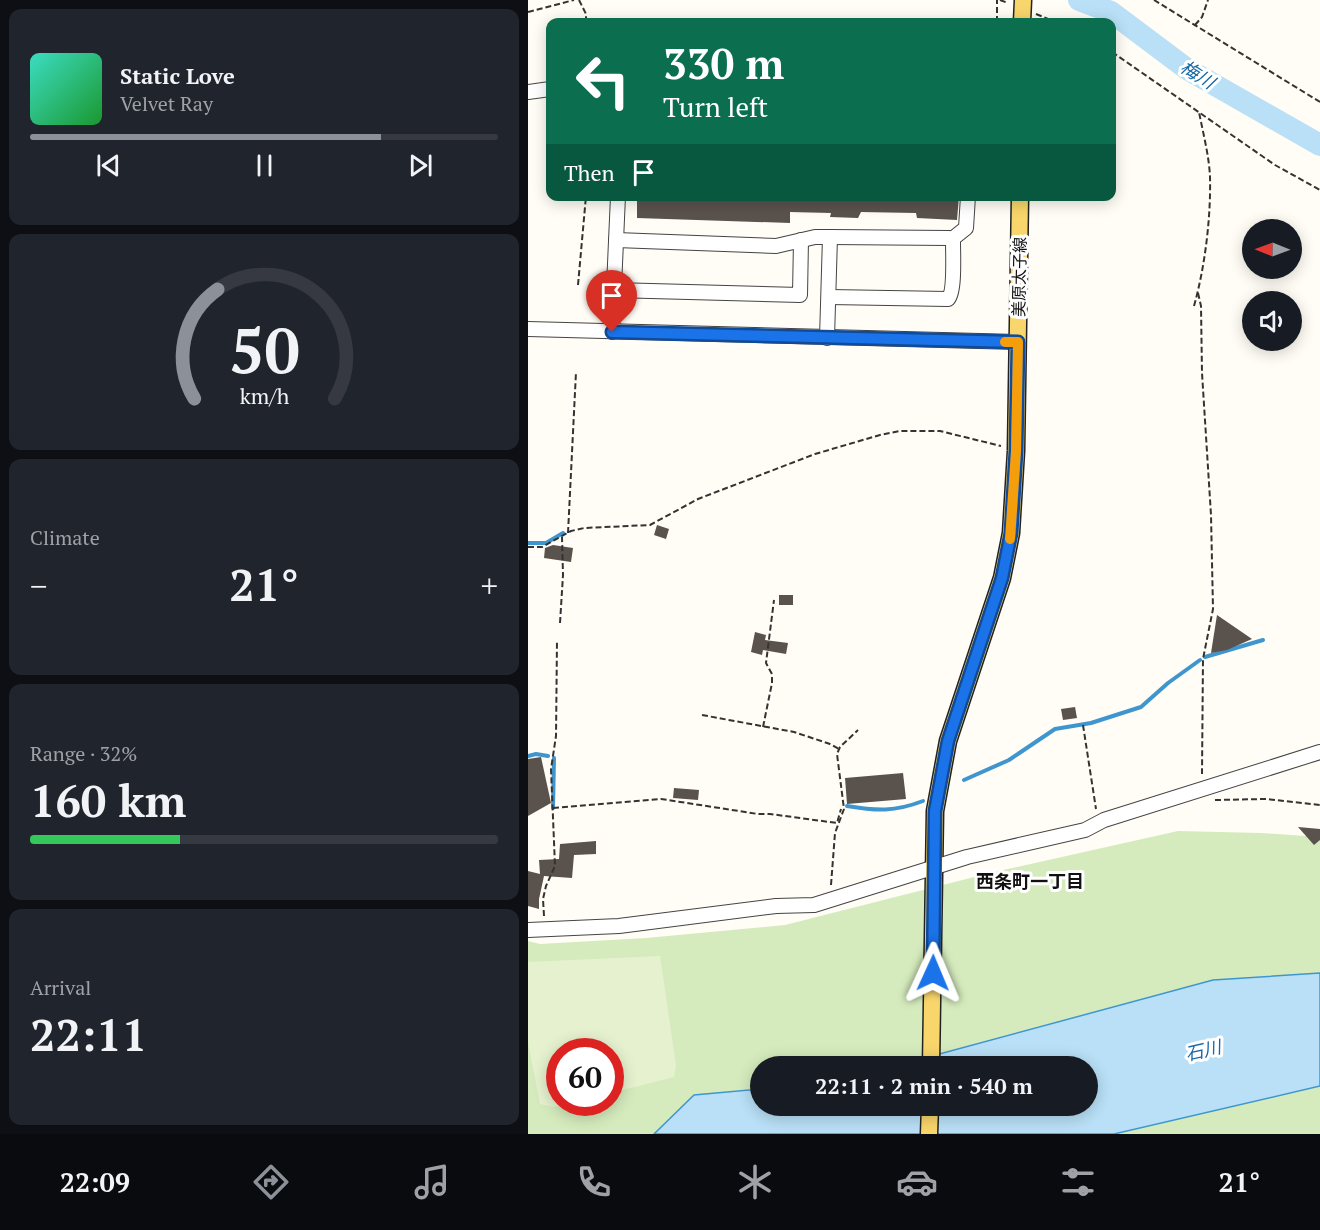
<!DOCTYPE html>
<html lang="en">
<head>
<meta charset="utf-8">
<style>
	body { margin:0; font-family:"PT Serif","Noto Sans JP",serif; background:#20242c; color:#f1f3f6; height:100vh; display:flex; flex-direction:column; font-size:22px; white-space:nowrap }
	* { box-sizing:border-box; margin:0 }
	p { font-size:20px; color:#9ea1a6 }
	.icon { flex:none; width:33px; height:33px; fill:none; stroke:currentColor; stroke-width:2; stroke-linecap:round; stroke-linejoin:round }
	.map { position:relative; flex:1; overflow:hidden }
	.sheet { display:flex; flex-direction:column; gap:9px; padding:9px; background:#0d0f14; width:528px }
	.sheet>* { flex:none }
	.banner { position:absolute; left:18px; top:18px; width:570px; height:183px; border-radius:12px; box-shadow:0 3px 15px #0003; background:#0b6e4f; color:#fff; overflow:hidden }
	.needle { width:39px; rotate:271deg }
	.tools { position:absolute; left:714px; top:219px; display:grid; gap:12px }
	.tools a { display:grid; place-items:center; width:60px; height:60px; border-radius:50%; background:#171b24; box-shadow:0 3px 15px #0003; font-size:30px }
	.speed { position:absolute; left:18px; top:1038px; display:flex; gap:12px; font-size:30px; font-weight:700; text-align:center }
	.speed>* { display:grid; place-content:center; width:78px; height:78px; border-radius:50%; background:#171b24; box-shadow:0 3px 15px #0003; line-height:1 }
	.speed .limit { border:9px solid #d22; background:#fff; color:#111 }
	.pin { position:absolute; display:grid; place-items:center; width:51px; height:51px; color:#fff; margin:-62px -26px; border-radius:50% 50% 50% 0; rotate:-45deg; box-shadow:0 0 6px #0007 }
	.pin .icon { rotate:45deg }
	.me { position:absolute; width:66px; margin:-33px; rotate:1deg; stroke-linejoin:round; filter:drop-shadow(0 0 4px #0008) }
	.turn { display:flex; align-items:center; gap:21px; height:126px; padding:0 18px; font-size:27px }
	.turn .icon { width:78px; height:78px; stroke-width:2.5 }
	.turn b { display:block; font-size:42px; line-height:51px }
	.then { display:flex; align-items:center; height:57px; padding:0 18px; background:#0003; gap:12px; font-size:22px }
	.big { font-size:45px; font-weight:700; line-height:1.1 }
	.sheet .card { flex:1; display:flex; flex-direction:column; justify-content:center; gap:9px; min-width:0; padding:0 21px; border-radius:12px; background:#20242c }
	.sheet .dial { align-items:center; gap:0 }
	.dial svg { height:156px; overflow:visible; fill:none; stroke:#363941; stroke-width:7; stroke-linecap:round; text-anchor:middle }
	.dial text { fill:#f1f3f6; stroke:none }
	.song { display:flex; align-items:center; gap:18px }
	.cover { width:72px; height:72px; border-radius:9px; background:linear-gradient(135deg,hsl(170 70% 55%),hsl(130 70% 35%)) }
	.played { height:6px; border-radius:3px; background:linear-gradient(90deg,#8c9099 75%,#363941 75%) }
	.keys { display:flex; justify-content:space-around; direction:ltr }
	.heat { display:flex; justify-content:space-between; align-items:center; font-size:33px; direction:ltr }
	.charge { height:9px; border-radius:4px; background:linear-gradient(90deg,#34c759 32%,#363941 0) }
	.trip { position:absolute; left:222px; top:1056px; width:348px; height:60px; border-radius:30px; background:#171b24; box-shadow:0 3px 15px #0003; font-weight:700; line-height:60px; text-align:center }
	.tab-bar { display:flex; height:96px; justify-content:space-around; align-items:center; background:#090b0e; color:#9ea1a6 }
	.tab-bar .icon { width:42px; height:42px }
	.tab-bar .active { color:#8c9099 }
	.tab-bar b { font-size:27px; color:#f1f3f6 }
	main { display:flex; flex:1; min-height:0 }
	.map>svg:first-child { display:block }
</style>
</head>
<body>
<main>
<section class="sheet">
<div class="card">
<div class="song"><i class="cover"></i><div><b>Static Love</b><p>Velvet Ray</p></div></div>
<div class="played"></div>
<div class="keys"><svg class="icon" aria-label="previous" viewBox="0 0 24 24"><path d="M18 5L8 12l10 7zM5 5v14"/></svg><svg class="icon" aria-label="pause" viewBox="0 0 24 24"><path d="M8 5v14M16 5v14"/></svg><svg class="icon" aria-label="next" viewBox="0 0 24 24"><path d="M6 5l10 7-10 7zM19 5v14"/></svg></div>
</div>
<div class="card dial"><svg viewBox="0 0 100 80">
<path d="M14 69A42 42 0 1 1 86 69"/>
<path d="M14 69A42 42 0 0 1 26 13" stroke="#8c9099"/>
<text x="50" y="56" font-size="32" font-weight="700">50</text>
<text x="50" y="72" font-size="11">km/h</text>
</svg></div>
<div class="card"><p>Climate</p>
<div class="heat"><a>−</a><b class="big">21°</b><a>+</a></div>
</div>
<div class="card"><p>Range · 32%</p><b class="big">160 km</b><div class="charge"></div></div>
<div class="card"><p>Arrival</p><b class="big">22:11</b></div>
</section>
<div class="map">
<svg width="792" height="1134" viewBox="0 0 792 1134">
	<rect width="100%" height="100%" fill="#fffdf5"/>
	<!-- green -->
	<g fill="#d5ebbd" fill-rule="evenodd">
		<path d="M650,831L733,833L792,837V973L685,980L367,1066H232V1089L166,1095L126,1134H0V941L12,944L118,938L257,925L462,873ZM32,1052H82V1102H32Z"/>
		<path d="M792,1086V1134H586Z"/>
	</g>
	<!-- pitch -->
	<path fill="#e6f2cf" d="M132,956L148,1065L146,1077L83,1093L82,1052H32V1102L44,1103L26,1107L12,1104L0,1042V962Z"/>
	<!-- water -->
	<path fill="#b9e0f7" stroke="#3f96cf" stroke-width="1.5" d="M792,973V1086L586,1134H126L166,1095L232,1089V1106H560V1066H367L685,980Z"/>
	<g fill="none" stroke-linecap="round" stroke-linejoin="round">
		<!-- stream -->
		<g stroke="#3f96cf" stroke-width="4">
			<path d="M0,543H18L35,533"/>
			<path d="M677,657L735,640"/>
			<path d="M0,756L8,754L20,756"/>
			<path d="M436,780L481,760L527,729L563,723L613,707L640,683L672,660"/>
			<path d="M319,806C349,811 366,812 395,801"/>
			<path d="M25,808L26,758"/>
		</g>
		<!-- river -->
		<path stroke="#b9e0f7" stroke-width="22" d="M551,0L583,12L659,69L792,145"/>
	</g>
	<!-- building -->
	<g fill="#5a524d">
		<path d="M109,196H431L429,220L389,218L388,213L333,212L330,218L302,217L303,213L262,212V223L109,218Z"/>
		<path d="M129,525L141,529L138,539L126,535Z"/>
		<path d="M25,545L45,548L43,562L16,558L17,548Z"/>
		<rect x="251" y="595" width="14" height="10"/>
		<path d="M689,615L724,639L699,650L683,653Z"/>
		<path d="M227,632L238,635L237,640L260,643L258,654L235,650L234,655L223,652Z"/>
		<path d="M547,707L549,718L535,720L533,709Z"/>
		<path d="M13,757L23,803L0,816V759Z"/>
		<path d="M375,773L378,799L319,804L317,778Z"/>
		<path d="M146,788L171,790L170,800L145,798Z"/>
		<path d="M770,827L792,829V840L786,845Z"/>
		<path d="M68,841V854L46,855L44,878L16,876L11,899V909L0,906V871L12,874L11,860L31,859L32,844Z"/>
	</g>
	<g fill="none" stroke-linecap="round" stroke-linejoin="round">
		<!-- minor casing -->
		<g stroke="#444" stroke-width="16">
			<g id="minor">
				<path d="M0,92L22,89"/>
				<path d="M88,240L248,246L287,237H302L299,338"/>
				<path d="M423,240L438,228L440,196"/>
				<path d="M85,290L272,295L273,240"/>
				<path d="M301,297L420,299C427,292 425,254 425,242L421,238L302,237"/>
				<path d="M0,329L490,342"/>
				<path d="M84,332L90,196"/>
				<path d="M0,930L91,926L248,906L286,905L439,857L557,830L576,820L792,752"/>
			</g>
		</g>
		<!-- major casing -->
		<g stroke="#222" stroke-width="19">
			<g id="major">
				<path d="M494,22L495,0"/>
				<path d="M403,1066L407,811L420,741L474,578L483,533L488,451L492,196"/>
				<path d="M401,1134L402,1106"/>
			</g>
		</g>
		<!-- path -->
		<g stroke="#333" stroke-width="2" stroke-dasharray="6 3" stroke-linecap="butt">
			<path d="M51,0L58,14V22"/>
			<path d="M472,0L480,3"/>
			<path d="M626,0L792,102"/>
			<path d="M0,12L46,0"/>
			<path d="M508,14L528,22"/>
			<path d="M469,22V0"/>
			<path d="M667,25L674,17L680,0"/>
			<path d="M584,52L747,165L792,190"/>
			<path d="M50,285L58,196"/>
			<path d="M670,293L673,306L674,373L683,515L685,609L675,659L674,774"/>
			<path d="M666,306C677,267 683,217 682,177C681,155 675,133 671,112"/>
			<path d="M40,533L48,372"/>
			<path d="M0,547H14L43,531L56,528L122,525L170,499L287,454L352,435L372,431H412L473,446"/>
			<path d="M32,623L35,575L34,537"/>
			<path d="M174,715L266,732L302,744L311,749"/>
			<path d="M555,725L568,809"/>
			<path d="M235,727L244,683V674L238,663L246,600"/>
			<path d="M687,800L738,799L792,805"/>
			<path d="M25,808L133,799L230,814H242L309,823L313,809"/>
			<path d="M303,885L307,833L316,809L309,754L312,747L330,730"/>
			<path d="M16,916L15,899L18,886L27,866L23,769L28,736L29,640"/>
		</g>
		<!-- minor -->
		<use href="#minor" stroke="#fff" stroke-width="14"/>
		<!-- major -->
		<use href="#major" stroke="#f9d66b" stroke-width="16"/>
	</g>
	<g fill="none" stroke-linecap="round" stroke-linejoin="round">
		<!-- route casing -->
		<g stroke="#114b97" stroke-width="15">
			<path id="route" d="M84,332L490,342L488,451L483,533L474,578L420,741L407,811L405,973"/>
		</g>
		<!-- route -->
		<use href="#route" stroke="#1a73e8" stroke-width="10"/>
		<!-- slow -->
		<path stroke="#f59e0b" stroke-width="10" d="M477,342H490L488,451L482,539"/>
	</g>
	<g text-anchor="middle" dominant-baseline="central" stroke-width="6" stroke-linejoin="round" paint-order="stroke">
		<!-- street labels -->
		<g font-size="16" fill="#111" stroke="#fff">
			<text transform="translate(491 277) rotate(-89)">美原太子線</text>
		</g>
		<!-- water labels -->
		<g font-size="18" font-style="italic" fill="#1768a6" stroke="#fff">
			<text transform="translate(670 74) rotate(32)">梅川</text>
			<text transform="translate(675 1050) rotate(-13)">石川</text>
		</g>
		<!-- neighbourhood labels -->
		<g font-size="18" font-weight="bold" fill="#111" stroke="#fff">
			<text x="502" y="881">西条町一丁目</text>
		</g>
	</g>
</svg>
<div class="tools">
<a><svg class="needle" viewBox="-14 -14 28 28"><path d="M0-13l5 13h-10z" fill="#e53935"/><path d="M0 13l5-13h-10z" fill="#9ea1a6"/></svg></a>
<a><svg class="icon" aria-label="sound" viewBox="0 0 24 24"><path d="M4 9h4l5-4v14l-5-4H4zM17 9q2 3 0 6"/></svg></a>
</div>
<div class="speed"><div class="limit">60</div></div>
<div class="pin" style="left:84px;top:332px;background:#d93025"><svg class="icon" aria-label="arrive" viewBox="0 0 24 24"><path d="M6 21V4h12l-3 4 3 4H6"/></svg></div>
<svg class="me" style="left:405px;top:973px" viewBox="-20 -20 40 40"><path d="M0-17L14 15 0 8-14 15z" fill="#1a73e8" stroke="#fff" stroke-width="4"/></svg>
<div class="trip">22:11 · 2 min · 540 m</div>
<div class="banner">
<div class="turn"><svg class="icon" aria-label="left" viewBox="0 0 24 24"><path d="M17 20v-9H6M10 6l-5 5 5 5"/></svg><div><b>330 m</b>Turn left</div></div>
<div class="then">Then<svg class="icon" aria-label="arrive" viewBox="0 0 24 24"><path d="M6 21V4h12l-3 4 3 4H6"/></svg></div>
</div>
</div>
</main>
<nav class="tab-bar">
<b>22:09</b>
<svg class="icon active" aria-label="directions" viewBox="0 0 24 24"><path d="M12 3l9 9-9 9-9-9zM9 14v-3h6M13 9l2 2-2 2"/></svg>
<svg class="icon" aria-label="music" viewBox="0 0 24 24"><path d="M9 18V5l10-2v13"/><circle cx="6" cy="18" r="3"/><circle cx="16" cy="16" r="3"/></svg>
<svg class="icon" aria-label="phone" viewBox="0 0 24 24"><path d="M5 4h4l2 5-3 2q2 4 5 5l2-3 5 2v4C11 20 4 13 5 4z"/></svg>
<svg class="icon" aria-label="climate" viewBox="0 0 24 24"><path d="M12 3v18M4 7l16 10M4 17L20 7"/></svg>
<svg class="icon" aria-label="car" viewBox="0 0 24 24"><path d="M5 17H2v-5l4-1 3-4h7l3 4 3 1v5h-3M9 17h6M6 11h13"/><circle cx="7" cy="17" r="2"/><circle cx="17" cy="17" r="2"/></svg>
<svg class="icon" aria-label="filters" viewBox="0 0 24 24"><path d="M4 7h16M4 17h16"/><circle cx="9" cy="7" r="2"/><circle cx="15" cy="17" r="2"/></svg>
<b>21°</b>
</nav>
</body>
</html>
